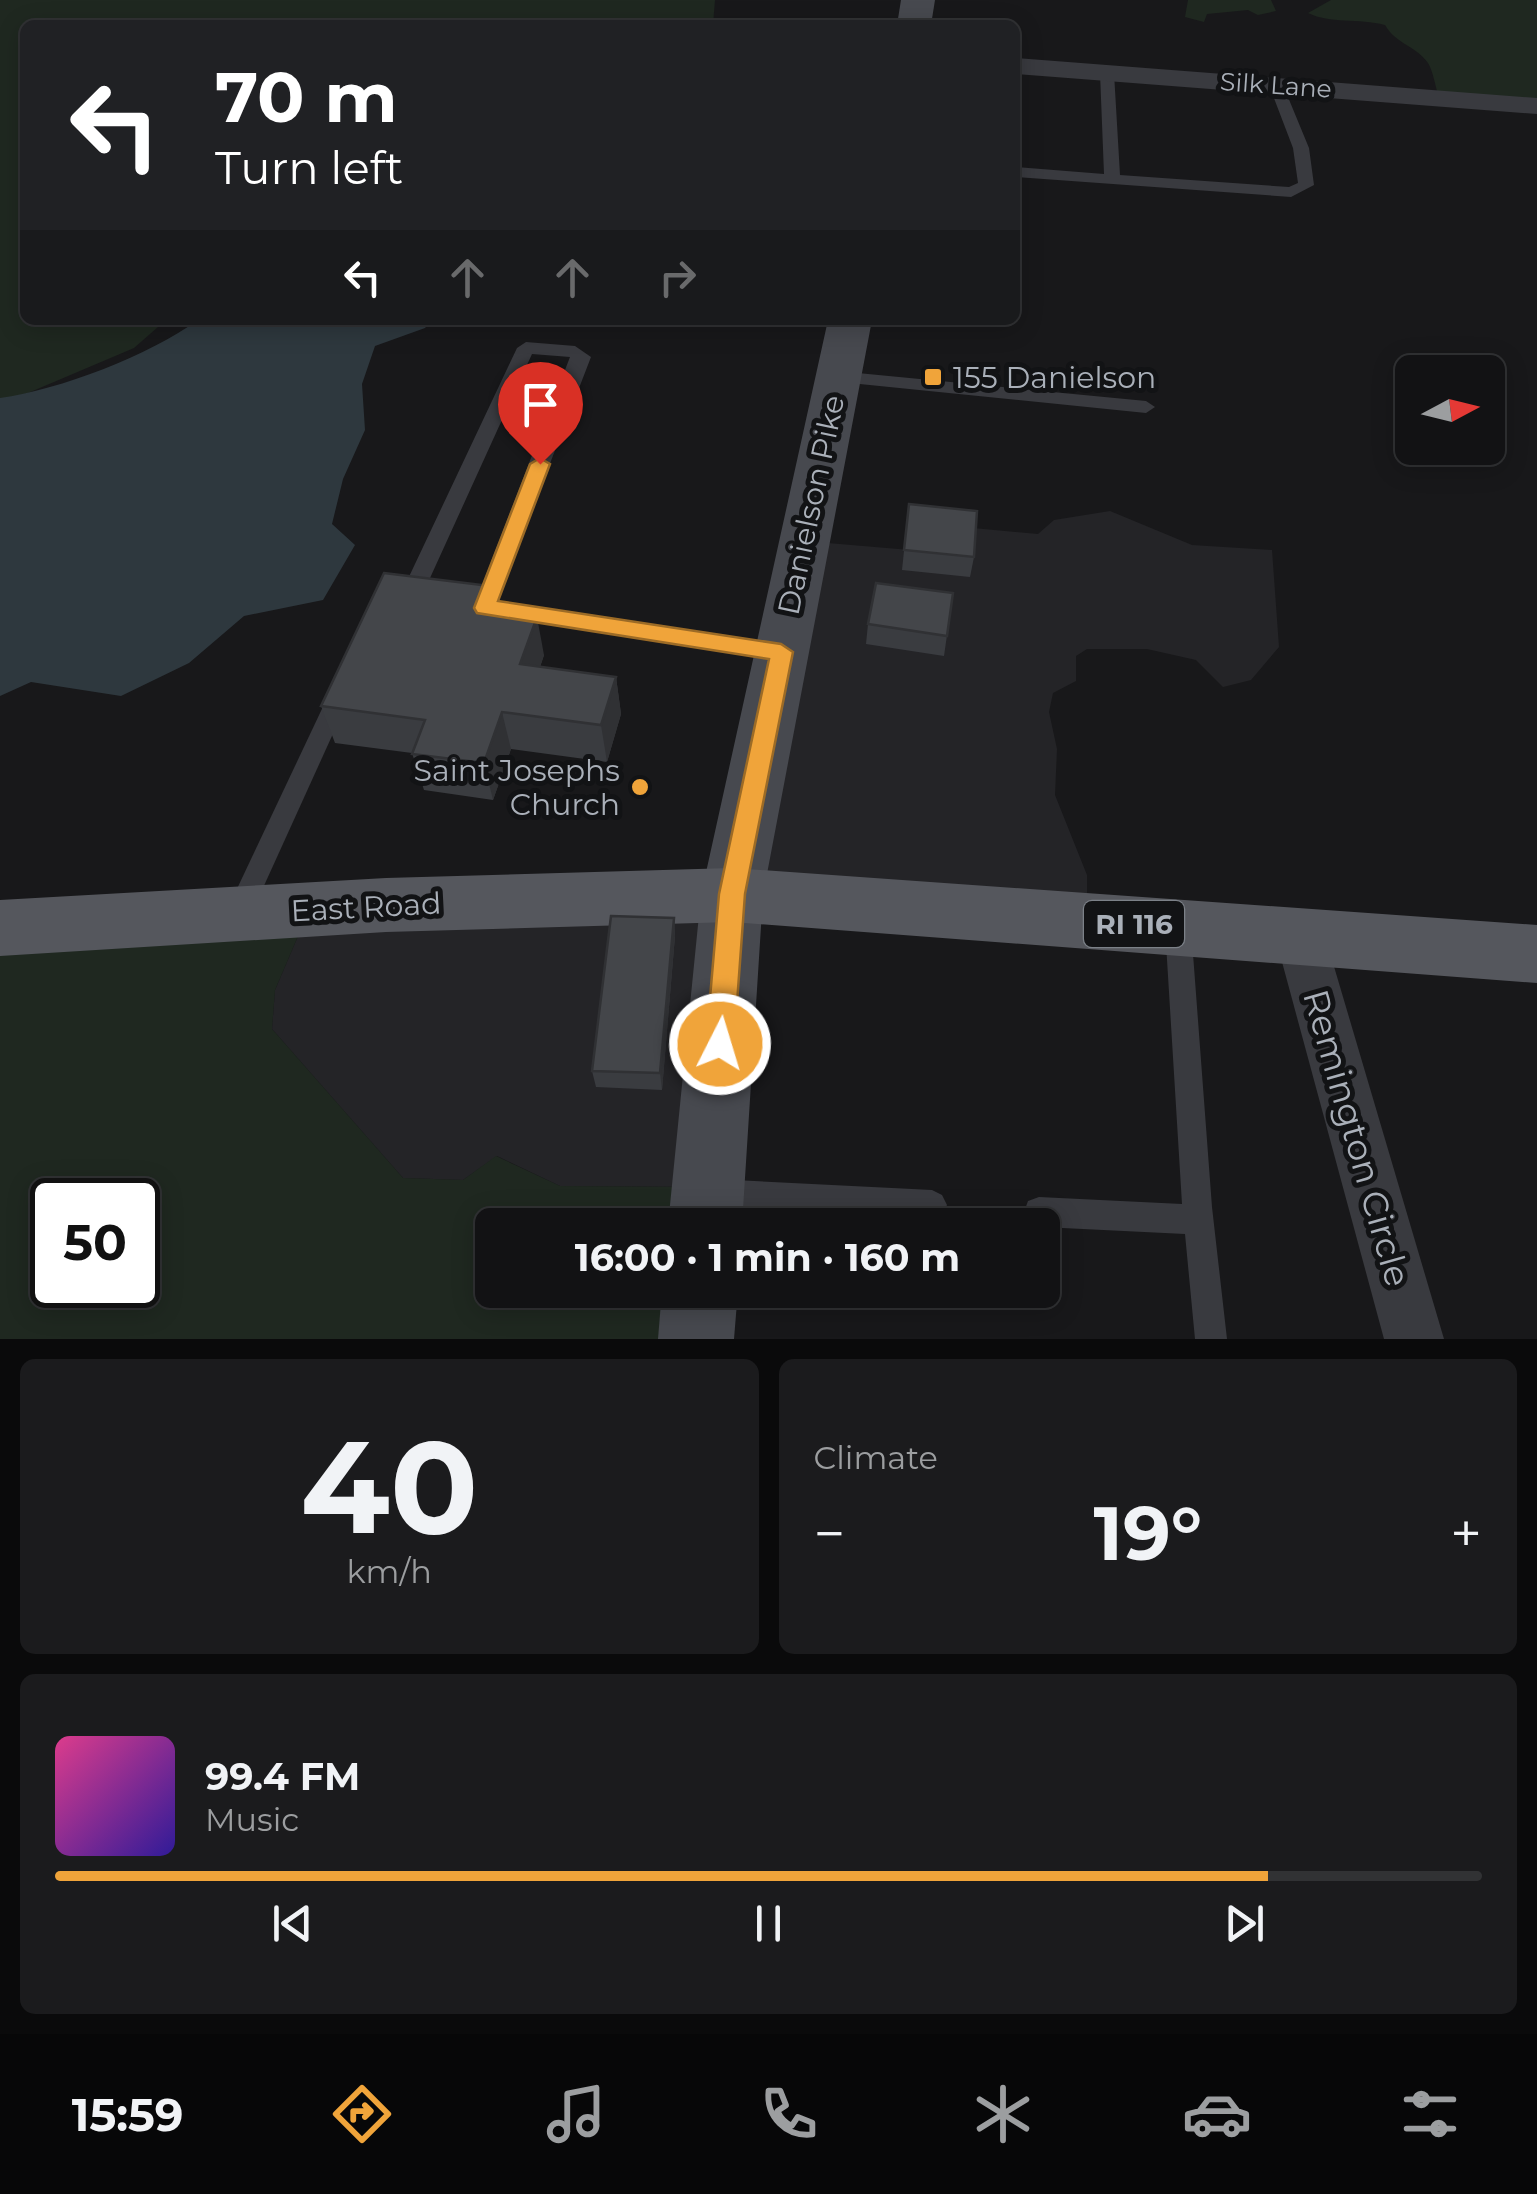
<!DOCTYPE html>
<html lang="en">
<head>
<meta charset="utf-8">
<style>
	body { margin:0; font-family:Montserrat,sans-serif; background:#1b1b1d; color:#f1f3f6; height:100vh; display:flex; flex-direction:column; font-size:38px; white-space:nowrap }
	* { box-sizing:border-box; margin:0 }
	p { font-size:32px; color:#9c9ea0 }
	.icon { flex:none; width:55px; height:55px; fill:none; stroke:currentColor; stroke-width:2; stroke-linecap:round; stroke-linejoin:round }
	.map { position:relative; height:1339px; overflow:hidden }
	.details { display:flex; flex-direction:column; gap:20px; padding:20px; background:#0a0a0b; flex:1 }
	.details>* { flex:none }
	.banner { position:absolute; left:20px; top:20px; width:1000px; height:305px; border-radius:15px; box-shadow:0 5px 25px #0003,0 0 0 2px #313234; background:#202124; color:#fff; overflow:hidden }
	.needle { width:65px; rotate:83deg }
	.buttons { position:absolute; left:1395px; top:355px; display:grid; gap:20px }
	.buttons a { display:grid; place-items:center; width:110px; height:110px; border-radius:15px; background:#121214; box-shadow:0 5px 25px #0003,0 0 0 2px #313234; font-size:50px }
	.speed { position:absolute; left:30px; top:1178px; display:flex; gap:20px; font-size:50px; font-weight:700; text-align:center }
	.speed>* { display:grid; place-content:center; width:130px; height:130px; border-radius:50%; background:#121214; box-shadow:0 5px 25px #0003,0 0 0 2px #313234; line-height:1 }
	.speed .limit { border:5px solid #111; border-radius:15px; background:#fff; color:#111 }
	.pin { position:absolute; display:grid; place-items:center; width:85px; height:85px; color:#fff; margin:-102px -42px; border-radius:50% 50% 50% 0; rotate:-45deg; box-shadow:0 0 10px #0007 }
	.pin .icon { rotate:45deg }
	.me { position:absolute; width:110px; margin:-55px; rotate:5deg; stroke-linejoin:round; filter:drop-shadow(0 0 8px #0008) }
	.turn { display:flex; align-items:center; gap:35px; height:210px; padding:0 30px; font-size:45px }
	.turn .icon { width:130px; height:130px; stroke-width:2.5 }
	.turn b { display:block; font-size:70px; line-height:85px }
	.lanes { display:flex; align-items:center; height:95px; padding:0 30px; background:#0003; justify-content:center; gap:50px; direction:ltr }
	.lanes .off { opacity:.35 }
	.big { font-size:75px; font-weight:700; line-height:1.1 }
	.details .card { flex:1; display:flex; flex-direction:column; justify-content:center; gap:15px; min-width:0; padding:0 35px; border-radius:15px; background:#1b1b1d }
	.details .dial { align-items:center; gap:0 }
	.dial b { font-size:130px; line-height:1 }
	.song { display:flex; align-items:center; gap:30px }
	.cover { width:120px; height:120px; border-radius:15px; background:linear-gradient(135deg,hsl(330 70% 55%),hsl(250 70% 35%)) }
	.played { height:10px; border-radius:5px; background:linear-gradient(90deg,#f0a43a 85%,#313234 85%) }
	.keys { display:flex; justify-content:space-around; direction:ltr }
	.heat { display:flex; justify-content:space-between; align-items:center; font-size:55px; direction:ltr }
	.details .tiles { flex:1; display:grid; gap:20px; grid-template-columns:1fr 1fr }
	.card:last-child { grid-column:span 2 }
	.trip { position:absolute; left:475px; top:1208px; width:585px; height:100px; border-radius:15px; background:#121214; box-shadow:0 5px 25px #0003,0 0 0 2px #313234; font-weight:700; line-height:100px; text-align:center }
	.menu { display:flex; height:160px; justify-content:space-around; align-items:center; background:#070708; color:#9c9ea0 }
	.menu .icon { width:70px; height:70px }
	.menu .active { color:#f0a43a }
	.menu b { font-size:45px; color:#f1f3f6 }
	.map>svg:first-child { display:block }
</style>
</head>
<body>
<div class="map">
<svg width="1537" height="1339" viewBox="0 0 1537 1339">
	<rect width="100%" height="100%" fill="#18181a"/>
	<!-- built -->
	<g fill="#242427">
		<path d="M1110,511L1192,545L1272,550L1279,647L1251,680L1223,687L1196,660L1147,649H1087L1076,656V681L1053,693L1049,712L1057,749L1055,795L1087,875V916L746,897L816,542L910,550L920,523L1038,534L1054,520Z"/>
		<path d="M726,896L703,1187L560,1186L497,1156L463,1180L403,1178L272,1029L275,990L307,915Z"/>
	</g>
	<!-- green -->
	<g fill="#1f2820" fill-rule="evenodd">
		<path d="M0,0H715L713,25H25V320H166L134,348L28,393L0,400Z"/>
		<path d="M1188,0H1271L1276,11L1258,15L1248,10L1207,14L1204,22L1185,17Z"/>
		<path d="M1331,0H1537V107L1438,94C1435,85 1433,71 1428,63C1415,45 1397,45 1385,25C1359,18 1330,24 1308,13Z"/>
		<path d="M307,915L275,990L272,1029L403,1178L463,1180L496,1156L560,1186L703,1187L704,1225H492V1290H699L694,1339H0V932ZM52,1200H138V1285H52Z"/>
	</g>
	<!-- water -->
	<path fill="#2e383e" d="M198,320H432L425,328L375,346L362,384L365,430L343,479L332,524L355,545L323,600L244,616L189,663L121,696L31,682L0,696V398C59,390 150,355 198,320Z"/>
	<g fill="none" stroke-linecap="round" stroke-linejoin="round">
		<!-- lane -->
		<g fill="#393a3f" fill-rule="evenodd">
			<path d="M1107,69L1114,73L1120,175L1289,187L1298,183L1293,148L1269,85L1276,81L1283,85L1309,148L1314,185L1291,197L1015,177V167L1104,174L1100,73Z"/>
			<path d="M526,342L575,346L591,357L497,601L781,644L792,652L789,658L781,660L460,611L457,605L460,599L477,598L570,357L532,354L420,600L417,606H401L398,600L517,348Z"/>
			<path d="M837,371L1146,401L1155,407L1146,413L830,381V373Z"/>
			<path d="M340,685L348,688L351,694L253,910L249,918L240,921L231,918L227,910L329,694L332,688Z"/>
			<path d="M1178,916L1187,919L1191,927L1212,1207L1227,1339H1195L1185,1234L1042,1227L1028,1223L1024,1212L1028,1201L1039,1197L1182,1204L1165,927L1169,919Z"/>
			<path d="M715,1179L932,1190L942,1195L947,1205L942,1215L932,1220L715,1209L705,1204L700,1194L705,1184Z"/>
		</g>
		<!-- street -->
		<g fill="#393a3f" fill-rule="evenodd">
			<path d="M1015,58L1537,98V114L1015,74Z"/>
			<path d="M1300,914L1317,921L1325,936L1444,1339H1384L1275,936L1283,921Z"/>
		</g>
		<!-- secondary -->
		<g fill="#47494f" fill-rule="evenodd">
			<path d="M901,0H935L931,25H897Z"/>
			<path d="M828,320H872L763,895L742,1225H668L701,895Z"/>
			<path d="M662,1290H738L734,1339H658Z"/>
		</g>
		<!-- primary -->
		<path fill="#55575d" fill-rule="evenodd" d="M732,868L1537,925V983L732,922L386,932L0,956V900L386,878Z"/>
	</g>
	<!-- wall -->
	<g fill="#3a3c40">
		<path d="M909,504L974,557L970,577L902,570Z"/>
		<path d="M953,593L944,656L866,644L868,624Z"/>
		<path d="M496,612L544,655L540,667L616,677L621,714L607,762L511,749L493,800L424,790L412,753L335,743L321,706Z"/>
		<path d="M674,918L675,936L662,1090L596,1087L592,1071Z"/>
	</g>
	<!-- shaded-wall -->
	<g fill="#303134">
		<path d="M490,586L499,624L480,610Z"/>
		<path d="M537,617L544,655L528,702L520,664Z"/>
		<path d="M616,677L621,714L607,762L601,725Z"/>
		<path d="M502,712L511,749L493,800L484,763Z"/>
		<path d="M674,918L675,936L662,1090L660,1073Z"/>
	</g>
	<!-- building -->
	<g fill="#44464a" stroke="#303134" stroke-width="2.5">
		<path d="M909,504L977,511L974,557L904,550Z"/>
		<path d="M384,573L490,586L480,610L537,617L520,664L616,677L601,725L502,712L484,763L412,754L425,720L321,706Z"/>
		<path d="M876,583L953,593L947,636L868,624Z"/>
		<path d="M611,916L674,918L660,1073L592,1071Z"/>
	</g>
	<!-- route -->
	<path fill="#f0a43a" stroke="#9c6b26" stroke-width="2.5" d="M540,458L550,464L498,601L781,644L793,652L745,894L734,1044L730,1053L720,1057L710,1053L706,1044L719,894L769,659L477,613L474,608L530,464Z"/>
	<!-- markers -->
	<g fill="#f0a43a" stroke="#121315" stroke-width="4">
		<rect x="923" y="367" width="20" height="20" rx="5"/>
		<circle cx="640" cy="787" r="10"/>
	</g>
	<g text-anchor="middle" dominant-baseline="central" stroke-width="10" stroke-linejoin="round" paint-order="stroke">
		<!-- far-street labels -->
		<g font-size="25" fill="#aab0b9" stroke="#121315">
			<text transform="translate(1276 85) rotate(4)">Silk Lane</text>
		</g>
		<!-- shield labels -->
		<rect fill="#121315" stroke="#7c8188" stroke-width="2.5" x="1084" y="901" width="100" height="46" rx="8"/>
		<g font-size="28" font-weight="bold" fill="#aab0b9">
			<text x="1134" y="924">RI 116</text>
		</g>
		<!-- poi labels -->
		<g font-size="30" fill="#aab0b9" stroke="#121315" text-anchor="start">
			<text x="953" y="377">155 Danielson</text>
			<text x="620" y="770" text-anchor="end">Saint Josephs<tspan x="620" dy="34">Church</tspan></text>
		</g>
		<!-- street labels -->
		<g font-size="30" fill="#aab0b9" stroke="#121315">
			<text transform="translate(811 505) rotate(-78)">Danielson Pike</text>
			<text transform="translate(366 907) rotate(-3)">East Road</text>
		</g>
		<!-- near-street labels -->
		<g font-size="35" fill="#aab0b9" stroke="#121315">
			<text transform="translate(1357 1138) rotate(74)">Remington Circle</text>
		</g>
	</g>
</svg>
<div class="buttons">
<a><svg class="needle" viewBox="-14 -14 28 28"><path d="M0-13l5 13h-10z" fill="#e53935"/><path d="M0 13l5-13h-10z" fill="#9c9ea0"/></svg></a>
</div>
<div class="speed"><div class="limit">50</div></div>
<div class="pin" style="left:540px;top:464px;background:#d93025"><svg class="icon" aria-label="arrive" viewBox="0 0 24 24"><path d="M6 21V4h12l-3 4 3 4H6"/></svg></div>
<svg class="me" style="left:720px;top:1044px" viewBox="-20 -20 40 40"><circle r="17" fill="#f0a43a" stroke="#fff" stroke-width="3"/><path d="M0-11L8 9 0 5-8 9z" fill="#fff"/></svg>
<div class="trip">16:00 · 1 min · 160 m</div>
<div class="banner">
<div class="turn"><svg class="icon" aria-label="left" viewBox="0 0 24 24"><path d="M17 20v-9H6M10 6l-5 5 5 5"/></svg><div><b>70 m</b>Turn left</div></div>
<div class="lanes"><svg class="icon" aria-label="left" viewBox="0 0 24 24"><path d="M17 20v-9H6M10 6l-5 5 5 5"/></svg><svg class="icon off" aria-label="ahead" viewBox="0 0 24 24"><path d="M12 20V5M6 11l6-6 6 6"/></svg><svg class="icon off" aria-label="ahead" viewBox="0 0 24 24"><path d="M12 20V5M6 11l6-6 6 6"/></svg><svg class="icon off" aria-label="right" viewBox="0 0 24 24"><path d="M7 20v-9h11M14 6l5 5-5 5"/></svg></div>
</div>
</div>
<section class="details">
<div class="tiles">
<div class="card dial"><b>40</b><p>km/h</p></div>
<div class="card"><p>Climate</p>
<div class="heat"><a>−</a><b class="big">19°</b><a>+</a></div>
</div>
<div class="card">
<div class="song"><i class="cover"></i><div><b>99.4 FM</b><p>Music</p></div></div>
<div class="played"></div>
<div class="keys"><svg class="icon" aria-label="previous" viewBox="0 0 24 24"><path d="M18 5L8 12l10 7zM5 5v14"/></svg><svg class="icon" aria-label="pause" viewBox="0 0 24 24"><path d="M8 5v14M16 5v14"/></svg><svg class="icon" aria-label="next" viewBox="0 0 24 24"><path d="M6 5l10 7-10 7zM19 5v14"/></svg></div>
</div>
</div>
</section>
<nav class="menu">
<b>15:59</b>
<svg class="icon active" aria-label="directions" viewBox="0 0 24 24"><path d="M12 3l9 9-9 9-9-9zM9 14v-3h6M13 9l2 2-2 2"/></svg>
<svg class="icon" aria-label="music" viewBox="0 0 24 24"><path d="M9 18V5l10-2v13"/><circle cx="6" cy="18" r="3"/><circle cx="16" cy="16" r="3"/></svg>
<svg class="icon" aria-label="phone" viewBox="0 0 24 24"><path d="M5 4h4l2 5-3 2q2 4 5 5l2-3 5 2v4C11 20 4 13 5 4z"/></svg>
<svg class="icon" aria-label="climate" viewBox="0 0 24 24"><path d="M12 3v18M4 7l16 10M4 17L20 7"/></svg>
<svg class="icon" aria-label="car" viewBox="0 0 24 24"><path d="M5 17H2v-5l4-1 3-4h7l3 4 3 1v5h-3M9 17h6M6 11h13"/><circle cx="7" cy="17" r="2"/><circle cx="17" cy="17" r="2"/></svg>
<svg class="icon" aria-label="filters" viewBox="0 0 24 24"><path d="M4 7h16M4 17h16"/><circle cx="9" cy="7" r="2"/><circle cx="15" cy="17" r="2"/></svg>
</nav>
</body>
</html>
